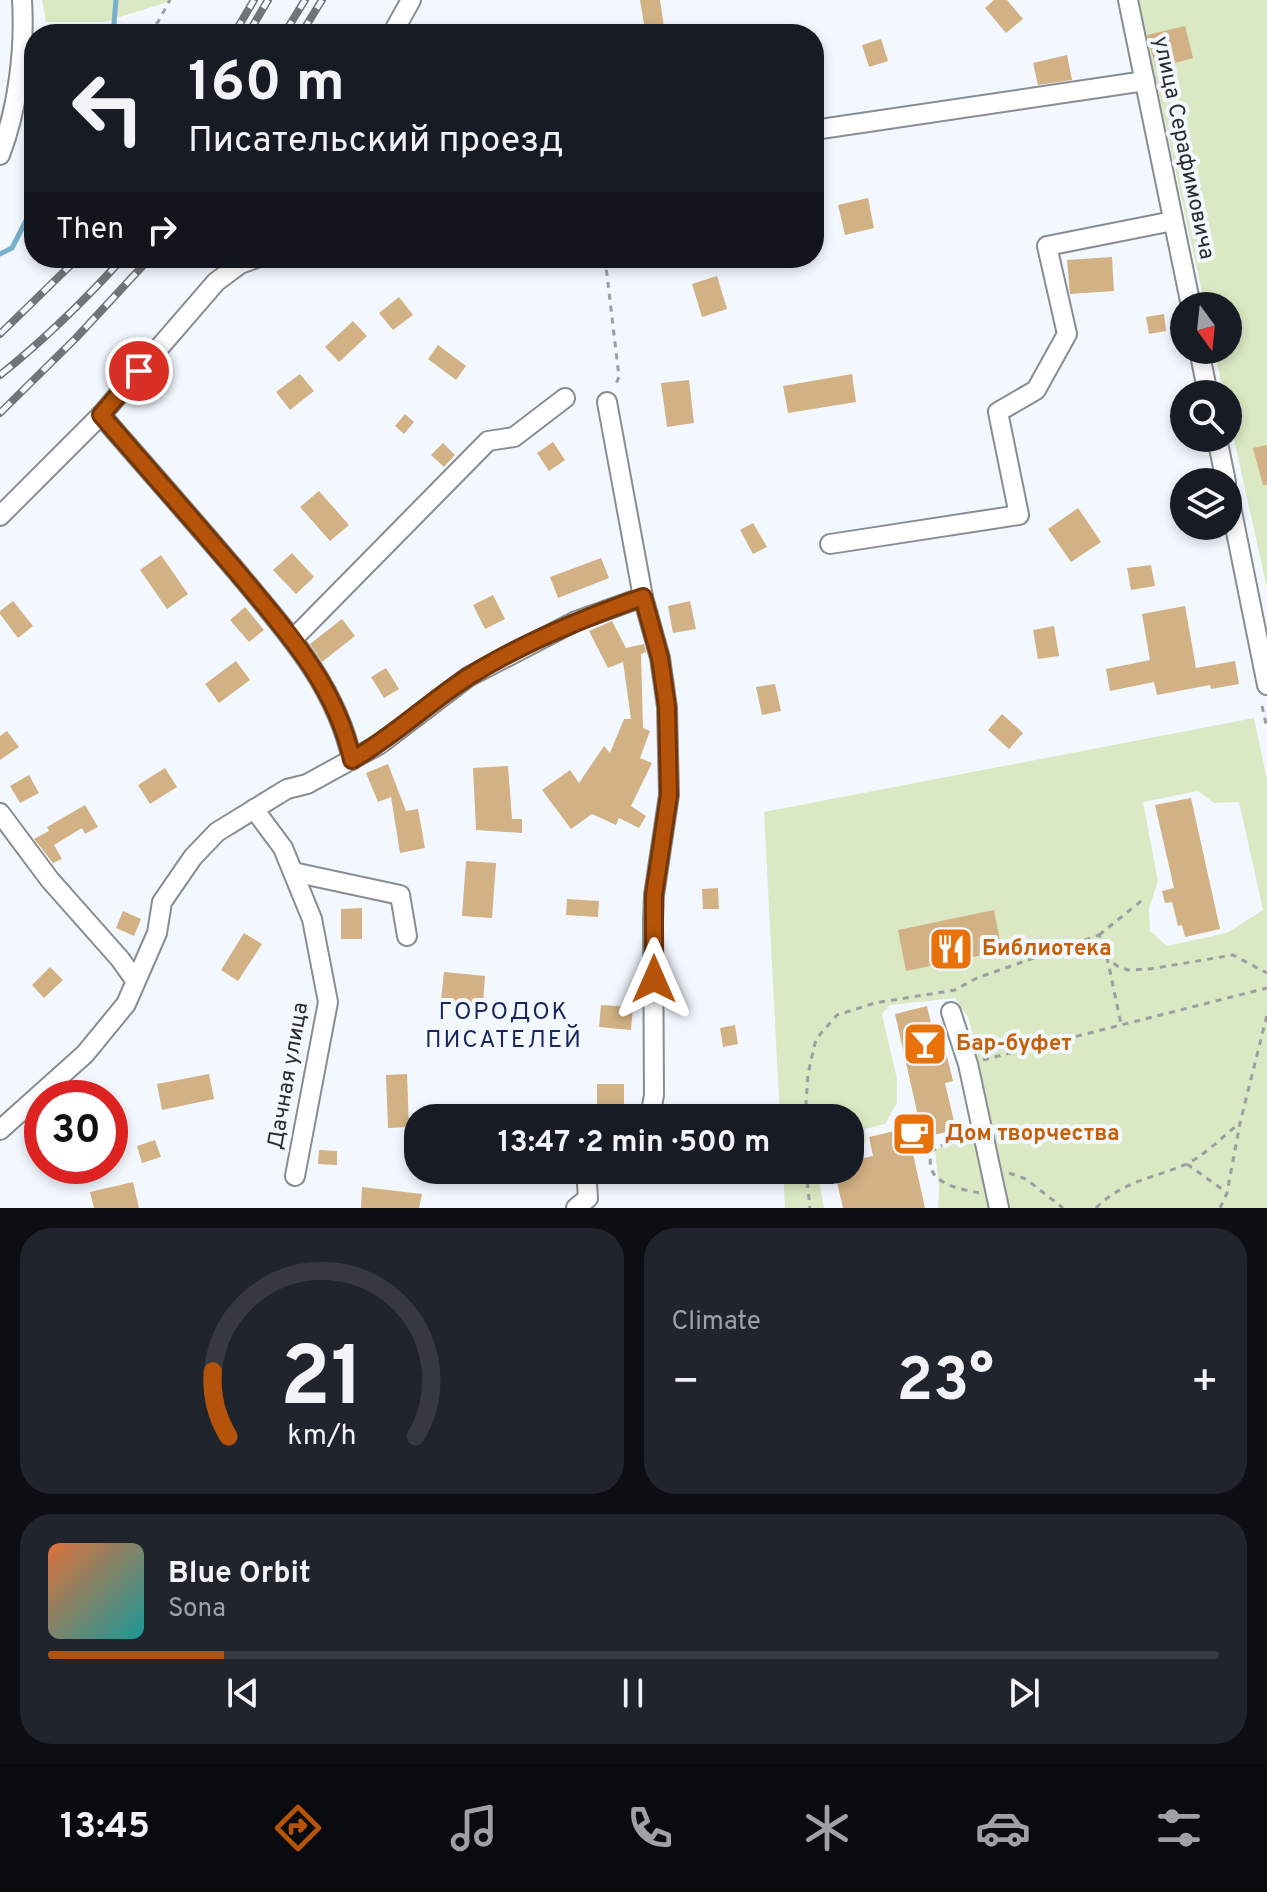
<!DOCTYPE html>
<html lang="en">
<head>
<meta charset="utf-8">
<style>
	body { margin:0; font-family:Overpass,sans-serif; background:#20242c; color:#f1f3f6; height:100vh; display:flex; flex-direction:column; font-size:30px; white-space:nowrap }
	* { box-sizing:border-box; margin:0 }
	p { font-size:26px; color:#9ea1a6 }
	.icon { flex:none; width:44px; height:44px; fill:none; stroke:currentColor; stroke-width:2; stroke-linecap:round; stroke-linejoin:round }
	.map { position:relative; height:1208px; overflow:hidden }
	.drawer { display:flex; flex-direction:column; gap:20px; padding:20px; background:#0d0f14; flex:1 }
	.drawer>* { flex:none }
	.hud { position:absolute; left:24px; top:24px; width:800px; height:244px; border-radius:32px; box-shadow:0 4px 12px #0003; background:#171b24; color:#f1f3f6; overflow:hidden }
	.needle { width:52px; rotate:165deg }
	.tools { position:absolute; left:1170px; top:292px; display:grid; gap:16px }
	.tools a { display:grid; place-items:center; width:72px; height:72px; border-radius:50%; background:#171b24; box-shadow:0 4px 12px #0003; font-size:40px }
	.speed { position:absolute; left:24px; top:1080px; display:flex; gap:16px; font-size:40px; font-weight:700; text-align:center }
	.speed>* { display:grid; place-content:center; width:104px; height:104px; border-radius:50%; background:#171b24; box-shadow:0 4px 12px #0003; line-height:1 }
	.speed .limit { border:12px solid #d22; background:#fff; color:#111 }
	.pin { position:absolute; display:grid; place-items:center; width:68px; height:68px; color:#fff; margin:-34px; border:4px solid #fff; border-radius:50%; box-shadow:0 2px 8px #0007 }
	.me { position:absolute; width:88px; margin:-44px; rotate:0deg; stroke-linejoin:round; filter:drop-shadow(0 0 6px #0008) }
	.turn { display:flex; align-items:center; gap:28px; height:168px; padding:0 32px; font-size:36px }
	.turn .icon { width:104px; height:104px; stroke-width:2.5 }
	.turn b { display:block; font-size:56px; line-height:68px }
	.then { display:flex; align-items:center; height:76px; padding:0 32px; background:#0003; gap:16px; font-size:30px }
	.big { font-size:60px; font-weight:700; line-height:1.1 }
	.drawer .widget { flex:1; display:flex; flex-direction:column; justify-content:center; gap:12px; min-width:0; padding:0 28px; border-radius:32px; background:#20242c }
	.drawer .dial { align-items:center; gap:0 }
	.dial svg { height:208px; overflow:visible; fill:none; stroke:#363941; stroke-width:7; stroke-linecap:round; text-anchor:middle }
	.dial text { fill:#f1f3f6; stroke:none }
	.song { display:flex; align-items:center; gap:24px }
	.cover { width:96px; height:96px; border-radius:12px; background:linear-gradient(135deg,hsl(20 70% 55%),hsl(180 70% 35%)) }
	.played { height:8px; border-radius:4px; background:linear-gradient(90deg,#b45309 15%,#363941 15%) }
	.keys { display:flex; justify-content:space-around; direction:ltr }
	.heat { display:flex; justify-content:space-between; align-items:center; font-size:44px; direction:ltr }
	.drawer .tiles { flex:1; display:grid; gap:20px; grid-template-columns:1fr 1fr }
	.widget:last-child { grid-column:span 2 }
	.trip { position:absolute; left:404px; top:1104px; width:460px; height:80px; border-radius:32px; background:#171b24; box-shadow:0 4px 12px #0003; font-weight:700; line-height:80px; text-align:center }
	.tabs { display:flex; height:128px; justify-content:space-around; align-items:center; background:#090b0e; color:#9ea1a6 }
	.tabs .icon { width:56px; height:56px }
	.tabs .on { color:#b45309 }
	.tabs b { font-size:36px; color:#f1f3f6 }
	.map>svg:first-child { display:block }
</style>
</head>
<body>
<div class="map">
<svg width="1267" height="1208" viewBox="0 0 1267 1208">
	<rect width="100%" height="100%" fill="#f3f8ff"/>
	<!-- green -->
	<g fill="#dae8c3" fill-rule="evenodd">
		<path d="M42,0H174L104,22H46Z"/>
		<path d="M1138,0H1267V588L1228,412V394H1224L1214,350H1228V306H1205Z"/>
		<path d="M1254,718L1267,779V1208H938L939,1188L935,1150L991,1123L969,1019L955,998L890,1005L882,1014L897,1079V1103L885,1124L865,1129L866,1143L850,1150V1118H780L764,812ZM1198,791L1214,803L1239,802L1263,910L1227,933L1167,946L1150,931L1149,908L1158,881L1143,802Z"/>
		<path d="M783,1170H817L824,1208H785Z"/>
	</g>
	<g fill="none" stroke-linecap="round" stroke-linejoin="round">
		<!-- stream -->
		<g stroke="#78afcc" stroke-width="5">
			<path d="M113,34L116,0"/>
			<path d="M0,254L12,248L34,205"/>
		</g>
	</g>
	<!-- building -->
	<g fill="#d2b184">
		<path d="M640,0H660L664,27L645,30Z"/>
		<path d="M994,0H1007L1023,19L1006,33L985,8Z"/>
		<path d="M1185,26L1193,58L1156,68L1147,35Z"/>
		<path d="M881,39L888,61L869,67L862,45Z"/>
		<path d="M1067,55L1072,80L1038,85L1033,63Z"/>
		<path d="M868,198L874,228L845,235L838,205Z"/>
		<path d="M1112,257L1114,291L1070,294L1067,260Z"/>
		<path d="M717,276L727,309L702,317L692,284Z"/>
		<path d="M399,297L413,315L393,330L379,313Z"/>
		<path d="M1164,314L1166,331L1149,334L1146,317Z"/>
		<path d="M353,321L367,336L339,362L325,347Z"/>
		<path d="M438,345L466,366L456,380L428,359Z"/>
		<path d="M300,374L314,391L290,410L276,392Z"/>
		<path d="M852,374L856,402L788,413L783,386Z"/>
		<path d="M689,380L694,423L667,427L661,383Z"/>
		<path d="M405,414L414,422L404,434L395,426Z"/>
		<path d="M553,442L565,460L549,471L537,453Z"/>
		<path d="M443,443L455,455L444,467L431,455Z"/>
		<path d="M1267,445V485H1263L1253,448Z"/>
		<path d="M319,491L349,525L330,541L300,507Z"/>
		<path d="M1078,508L1101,542L1071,562L1048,529Z"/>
		<path d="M753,523L767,547L753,554L740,530Z"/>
		<path d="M292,553L314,577L296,594L273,570Z"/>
		<path d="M161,555L188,594L167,609L140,570Z"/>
		<path d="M601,558L609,578L558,598L550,577Z"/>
		<path d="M1151,565L1155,586L1131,590L1127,568Z"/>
		<path d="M493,595L505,619L485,629L473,605Z"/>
		<path d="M13,601L33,626L18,638L0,614V611Z"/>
		<path d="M690,601L696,629L673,633L668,606Z"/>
		<path d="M1185,606L1196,668L1235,661L1239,684L1211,689L1210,685L1157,695L1154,682L1110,691L1106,669L1150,660L1142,614Z"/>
		<path d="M245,607L264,630L249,642L230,620Z"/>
		<path d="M342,619L355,636L322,662L310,644Z"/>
		<path d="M612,621L626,648L644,644L646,652L641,654L643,728L650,731L640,758L652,763L631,806L646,816L639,828L619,818L616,825L592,814L571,829L542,790L570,770L579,783L604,746L610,753L624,719H631L623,662L608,668L589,631Z"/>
		<path d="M1054,626L1059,656L1038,659L1033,630Z"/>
		<path d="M236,661L250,680L219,703L205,684Z"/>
		<path d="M386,668L399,689L384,698L371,677Z"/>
		<path d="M775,684L781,711L762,715L756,687Z"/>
		<path d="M1002,714L1023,733L1009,749L988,730Z"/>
		<path d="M7,731L19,747L0,760V736Z"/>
		<path d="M388,764L406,811L418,809L425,848L400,853L391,797L378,802L366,773Z"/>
		<path d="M508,766L512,819H522V833L476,830L473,768Z"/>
		<path d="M165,768L177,787L150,804L138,785Z"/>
		<path d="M29,775L39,793L20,803L10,786Z"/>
		<path d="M1191,798L1220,929L1185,937L1182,925L1178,926L1172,902L1165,903L1162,891L1174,888L1155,805Z"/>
		<path d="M85,805L98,827L85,834L82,828L54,845L62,859L53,863L34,839L49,831L47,827Z"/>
		<path d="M466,861L496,863L492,918L462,916Z"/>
		<path d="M718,888L719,909H703L702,889Z"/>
		<path d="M567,899L599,901L598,917L566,915Z"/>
		<path d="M362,908V939H341V909Z"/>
		<path d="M994,910L1002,951L906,971L898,930Z"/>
		<path d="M123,911L141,919L134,936L116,928Z"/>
		<path d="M244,933L262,944L238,981L221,970Z"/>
		<path d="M50,967L63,980L44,998L32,985Z"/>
		<path d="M444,972L485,976L483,1004L441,1000Z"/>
		<path d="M601,1005L633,1007L631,1030L599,1027Z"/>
		<path d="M927,1006L938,1053L946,1052L953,1081L945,1083L956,1130L910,1140L925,1208H843L834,1170H850V1161L873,1156L869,1137L920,1125L895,1014Z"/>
		<path d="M735,1025L738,1044L723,1047L720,1028Z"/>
		<path d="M209,1074L214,1099L162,1110L157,1084Z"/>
		<path d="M407,1074L409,1127L388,1128L386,1075Z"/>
		<rect x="597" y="1084" width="27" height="34"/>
		<path d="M155,1140L161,1157L142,1163L137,1146Z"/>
		<path d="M319,1150L337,1151V1165L318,1164Z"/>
		<path d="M133,1182L139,1208H94L90,1192Z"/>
		<path d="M362,1187L422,1194L419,1208H361Z"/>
	</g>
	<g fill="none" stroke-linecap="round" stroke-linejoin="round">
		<!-- minor casing -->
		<g stroke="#888c93" stroke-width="22">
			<g id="minor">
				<path d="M1128,0L1191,306"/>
				<path d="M392,34L411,0"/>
				<path d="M814,130L1145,81"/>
				<path d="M0,155C18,108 25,50 22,0"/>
				<path d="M1199,350L1208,394"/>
				<path d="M607,402L643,597L660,658L667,707L669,795L654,895L653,920L654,1095L650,1118"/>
				<path d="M101,415C147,468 193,520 238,573C286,631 336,685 352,760"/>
				<path d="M1217,438L1226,482"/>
				<path d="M1228,492L1267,685"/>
				<path d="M0,516L101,415L216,282L240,264L257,258"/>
				<path d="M830,544L1019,515L998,412L1036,390L1067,334L1047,246L1173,221"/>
				<path d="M293,639L488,441L514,437L565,398"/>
				<path d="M254,809L283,848L312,919L328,1002L295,1176"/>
				<path d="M0,813L50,880L120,959L135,980"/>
				<path d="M293,872L400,895L407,936"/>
				<path d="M951,1012L968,1064L999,1208"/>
				<path d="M0,1130L85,1054L126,1004L157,933L162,902L193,857L217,832L287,789L307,784L380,744L468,677L576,621L643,597"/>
				<path d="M576,1208L588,1198L586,1170"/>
			</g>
		</g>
		<!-- path -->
		<g stroke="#9b9fa4" stroke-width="3" stroke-dasharray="6 6" stroke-linecap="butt">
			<path d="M39,33L89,30L146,32L158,22L170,0"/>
			<path d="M605,258L619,377L614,388"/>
			<path d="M1262,706L1267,728"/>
			<path d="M1099,935L1145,898"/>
			<path d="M1107,957L1121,1024"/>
			<path d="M983,1060L1267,988"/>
			<path d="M805,1118L808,1074L816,1039L837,1015L875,1003L955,990L977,978L1099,935L1103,941L1107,957L1117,966L1128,970L1150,969L1233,955L1267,973"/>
			<path d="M967,1131L932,1151C922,1183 956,1188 980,1193"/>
			<path d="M1187,1164L1226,1192"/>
			<path d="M806,1170L810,1208"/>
			<path d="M1009,1173L1026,1179L1063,1208"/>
			<path d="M1096,1208C1123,1181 1151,1179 1184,1165C1203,1157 1222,1137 1239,1124"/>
			<path d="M1220,1208L1227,1193L1240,1123L1267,1015"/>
		</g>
		<!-- minor -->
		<use href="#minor" stroke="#fff" stroke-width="18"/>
		<!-- rail casing -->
		<g stroke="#717478" stroke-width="8">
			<g id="rail">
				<path d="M234,34L254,0"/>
				<path d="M248,34L268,0"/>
				<path d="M284,34L305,0"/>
				<path d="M301,34L322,0"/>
				<path d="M0,334L78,258"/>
				<path d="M0,375C44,340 85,300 123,258"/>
				<path d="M0,413L76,338L150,258"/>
			</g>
		</g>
		<!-- rail -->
		<use href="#rail" stroke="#f3f8ff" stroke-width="5" stroke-dasharray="15" stroke-linecap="butt"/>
	</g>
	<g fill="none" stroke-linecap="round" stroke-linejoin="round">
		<!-- route casing -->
		<g stroke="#753606" stroke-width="20">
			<path id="route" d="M139,371L101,415C147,468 193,520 238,573C286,631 336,685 352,760C394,736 428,703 468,677C522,643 583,618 643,597L660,658L667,707L669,795L654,895V979"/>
		</g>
		<!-- route -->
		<use href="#route" stroke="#b45309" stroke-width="14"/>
	</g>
	<!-- icons -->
	<defs>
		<g id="restaurant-square" transform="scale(2.3)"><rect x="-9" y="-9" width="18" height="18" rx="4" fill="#e8710a" stroke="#f3f8ff"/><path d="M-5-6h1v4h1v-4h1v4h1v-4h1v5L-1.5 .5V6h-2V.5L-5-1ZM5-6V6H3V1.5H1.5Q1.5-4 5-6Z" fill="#fff"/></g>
		<g id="bar-square" transform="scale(2.3)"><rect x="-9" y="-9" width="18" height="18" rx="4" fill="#e8710a" stroke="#f3f8ff"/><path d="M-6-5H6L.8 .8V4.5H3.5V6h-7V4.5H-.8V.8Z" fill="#fff"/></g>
		<g id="cafe-square" transform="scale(2.3)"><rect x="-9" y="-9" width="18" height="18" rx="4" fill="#e8710a" stroke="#f3f8ff"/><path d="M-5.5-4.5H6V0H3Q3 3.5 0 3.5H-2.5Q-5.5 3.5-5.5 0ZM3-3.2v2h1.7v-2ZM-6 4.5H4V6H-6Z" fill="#fff"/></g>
	</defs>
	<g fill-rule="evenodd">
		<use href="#restaurant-square" x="951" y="949"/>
		<use href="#bar-square" x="925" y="1044"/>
		<use href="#cafe-square" x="914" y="1134"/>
	</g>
	<g text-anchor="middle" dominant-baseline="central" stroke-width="8" stroke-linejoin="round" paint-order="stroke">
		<!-- street labels -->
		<g font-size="22" fill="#2a2c2f" stroke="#f3f8ff">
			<text transform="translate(1183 148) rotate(78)">улица Серафимовича</text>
			<text transform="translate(289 1076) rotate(-80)">Дачная улица</text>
		</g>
		<!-- food labels -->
		<g font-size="22" font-weight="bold" fill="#c56008" stroke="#f3f8ff" text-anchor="start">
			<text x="982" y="949">Библиотека</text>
			<text x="956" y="1044">Бар-буфет</text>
			<text x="945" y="1134">Дом творчества</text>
		</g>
		<!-- neighbourhood labels -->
		<g font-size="24" letter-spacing="2" fill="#19265d" stroke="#f3f8ff">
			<text x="504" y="1013">ГОРОДОК<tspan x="504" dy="28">ПИСАТЕЛЕЙ</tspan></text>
		</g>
	</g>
</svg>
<div class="tools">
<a><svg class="needle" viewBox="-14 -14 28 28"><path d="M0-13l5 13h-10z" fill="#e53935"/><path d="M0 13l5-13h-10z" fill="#9ea1a6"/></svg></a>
<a><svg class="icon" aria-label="search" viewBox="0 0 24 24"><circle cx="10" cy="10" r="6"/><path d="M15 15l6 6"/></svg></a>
<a><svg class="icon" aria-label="layers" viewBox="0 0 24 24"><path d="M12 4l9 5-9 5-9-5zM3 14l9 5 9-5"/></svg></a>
</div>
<div class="speed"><div class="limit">30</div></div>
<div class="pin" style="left:139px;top:371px;background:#d93025"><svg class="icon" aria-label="arrive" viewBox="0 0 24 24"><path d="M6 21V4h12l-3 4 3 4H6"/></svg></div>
<svg class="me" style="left:654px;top:979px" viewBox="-20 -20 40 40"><path d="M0-17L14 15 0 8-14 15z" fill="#b45309" stroke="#fff" stroke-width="4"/></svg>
<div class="trip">13:47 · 2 min · 500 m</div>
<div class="hud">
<div class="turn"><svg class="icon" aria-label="left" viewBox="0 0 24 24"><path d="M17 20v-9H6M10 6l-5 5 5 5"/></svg><div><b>160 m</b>Писательский проезд</div></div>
<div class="then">Then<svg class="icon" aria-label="right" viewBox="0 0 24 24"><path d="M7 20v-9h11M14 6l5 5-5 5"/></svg></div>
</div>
</div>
<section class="drawer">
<div class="tiles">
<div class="widget dial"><svg viewBox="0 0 100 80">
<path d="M14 69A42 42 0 1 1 86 69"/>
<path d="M14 69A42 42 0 0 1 8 44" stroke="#b45309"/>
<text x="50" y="56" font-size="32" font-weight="700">21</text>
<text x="50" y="72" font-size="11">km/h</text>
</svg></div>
<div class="widget"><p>Climate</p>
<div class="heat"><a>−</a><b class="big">23°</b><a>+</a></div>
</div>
<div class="widget">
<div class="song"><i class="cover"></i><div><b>Blue Orbit</b><p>Sona</p></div></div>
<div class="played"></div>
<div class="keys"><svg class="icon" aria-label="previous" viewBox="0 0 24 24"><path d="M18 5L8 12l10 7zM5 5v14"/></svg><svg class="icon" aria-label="pause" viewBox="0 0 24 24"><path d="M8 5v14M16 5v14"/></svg><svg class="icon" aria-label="next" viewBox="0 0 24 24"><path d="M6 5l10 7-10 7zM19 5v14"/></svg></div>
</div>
</div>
</section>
<nav class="tabs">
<b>13:45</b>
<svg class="icon on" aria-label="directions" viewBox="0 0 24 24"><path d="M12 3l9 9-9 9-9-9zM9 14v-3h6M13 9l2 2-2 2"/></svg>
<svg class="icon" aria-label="music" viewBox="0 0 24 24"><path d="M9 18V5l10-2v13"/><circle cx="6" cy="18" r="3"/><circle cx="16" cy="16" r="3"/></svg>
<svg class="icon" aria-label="phone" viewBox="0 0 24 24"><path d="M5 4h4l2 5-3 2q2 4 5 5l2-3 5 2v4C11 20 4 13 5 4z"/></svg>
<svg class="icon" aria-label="climate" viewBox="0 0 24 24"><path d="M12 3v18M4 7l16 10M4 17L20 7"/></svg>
<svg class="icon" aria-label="car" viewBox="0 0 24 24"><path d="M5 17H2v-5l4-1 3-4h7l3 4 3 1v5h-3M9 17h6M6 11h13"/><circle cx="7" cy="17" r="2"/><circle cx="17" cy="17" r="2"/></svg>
<svg class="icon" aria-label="filters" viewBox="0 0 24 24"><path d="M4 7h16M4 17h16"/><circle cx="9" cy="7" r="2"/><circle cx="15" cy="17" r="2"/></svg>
</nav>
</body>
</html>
